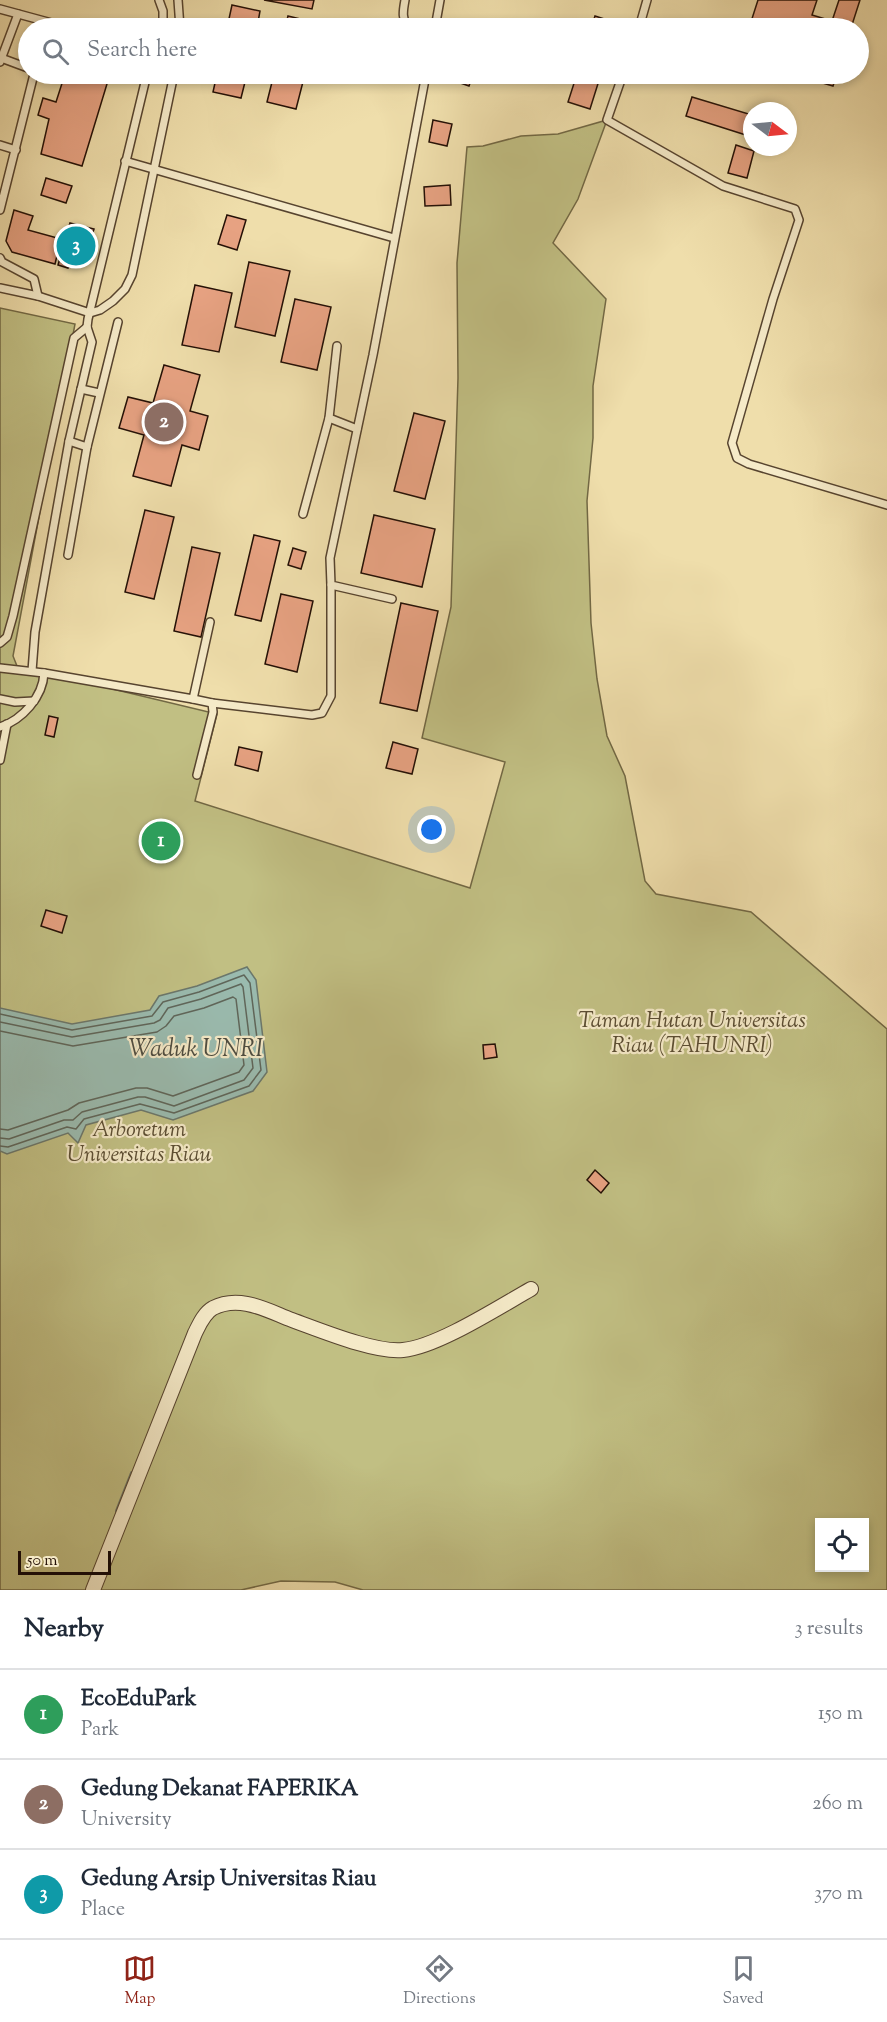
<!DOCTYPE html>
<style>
:root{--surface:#fff;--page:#f6f6f7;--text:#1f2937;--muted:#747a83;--line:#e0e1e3;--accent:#8f2418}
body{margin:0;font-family:"Sorts Mill Goudy",serif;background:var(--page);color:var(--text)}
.controls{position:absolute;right:18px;bottom:18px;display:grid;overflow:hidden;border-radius:0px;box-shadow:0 3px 9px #0003}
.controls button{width:54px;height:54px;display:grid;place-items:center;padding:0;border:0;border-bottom:2px solid var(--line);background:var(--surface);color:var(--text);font:30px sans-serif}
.compass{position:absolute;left:743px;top:102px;width:54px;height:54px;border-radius:50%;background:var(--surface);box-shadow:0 3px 9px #0003;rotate:106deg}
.scale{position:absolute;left:18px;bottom:15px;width:93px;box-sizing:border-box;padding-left:6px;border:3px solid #241006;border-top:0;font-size:16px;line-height:21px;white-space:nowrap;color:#241006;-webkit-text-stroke:4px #f5eac8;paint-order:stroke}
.you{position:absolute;left:432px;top:830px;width:21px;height:21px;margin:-15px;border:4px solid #fff;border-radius:50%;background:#1a73e8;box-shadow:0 0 0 9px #1a73e833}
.badge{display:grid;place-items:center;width:39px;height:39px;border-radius:50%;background:var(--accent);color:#fff;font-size:20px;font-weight:700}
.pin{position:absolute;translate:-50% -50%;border:3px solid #fff;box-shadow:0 2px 6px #0006}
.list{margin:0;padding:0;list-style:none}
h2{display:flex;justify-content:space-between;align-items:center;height:78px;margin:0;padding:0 24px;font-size:26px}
h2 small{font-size:20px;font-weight:400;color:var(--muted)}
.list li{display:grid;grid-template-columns:39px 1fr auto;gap:18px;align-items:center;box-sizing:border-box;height:90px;padding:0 24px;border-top:2px solid var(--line)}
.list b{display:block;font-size:22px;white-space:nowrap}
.list p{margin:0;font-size:20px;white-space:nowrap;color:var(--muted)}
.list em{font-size:20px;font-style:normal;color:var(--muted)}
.icon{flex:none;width:33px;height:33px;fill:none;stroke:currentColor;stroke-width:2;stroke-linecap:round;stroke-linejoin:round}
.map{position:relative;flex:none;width:887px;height:1590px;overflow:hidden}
.search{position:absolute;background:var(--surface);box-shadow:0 3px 9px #0003;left:18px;right:18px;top:18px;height:66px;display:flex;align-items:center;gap:15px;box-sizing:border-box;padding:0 21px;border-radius:33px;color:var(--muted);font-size:22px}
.sheet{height:348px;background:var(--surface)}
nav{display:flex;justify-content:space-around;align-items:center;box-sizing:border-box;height:84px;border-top:2px solid var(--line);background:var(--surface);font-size:16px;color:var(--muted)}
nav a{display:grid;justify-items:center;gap:3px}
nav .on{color:var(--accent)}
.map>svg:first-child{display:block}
</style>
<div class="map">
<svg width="887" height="1590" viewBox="0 0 887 1590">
<rect width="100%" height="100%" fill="#efdeab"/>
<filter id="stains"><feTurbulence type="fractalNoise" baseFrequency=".00333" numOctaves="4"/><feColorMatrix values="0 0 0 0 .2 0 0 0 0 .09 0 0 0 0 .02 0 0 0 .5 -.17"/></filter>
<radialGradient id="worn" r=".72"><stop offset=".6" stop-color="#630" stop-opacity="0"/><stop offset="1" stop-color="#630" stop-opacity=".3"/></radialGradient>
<path fill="#c1bf83" stroke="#726844" stroke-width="1.5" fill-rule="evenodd" d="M607 120 578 199 553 243 606 299 593 386V438L587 501 591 623 597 679 607 736 625 776 645 881 656 894 751 912 887 1029V1590H363L335 1582 281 1581 241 1590H0V308L75 324 13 656 17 666 217 714 195 801 470 888 505 762 422 738 451 607 458 378 457 263 467 147 483 146 521 136 558 134ZM820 1522H864V1568H820Z"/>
<path fill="#9abbaf" stroke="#6b776b" stroke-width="1.5" d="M247 967 256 980 267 1072 253 1091 173 1120 141 1110 86 1125 78 1143 68 1133 7 1154 0 1151V1008L72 1024 150 1010 159 996 197 986Z"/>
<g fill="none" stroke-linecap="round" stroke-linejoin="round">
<g stroke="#5f665a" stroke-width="1.5">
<path d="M0 1014 72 1030 152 1016 163 1002 199 992 244 975 250 983 261 1070 249 1086 174 1113 140 1104 84 1119 76 1129 67 1127 8 1147 0 1146"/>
<path d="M0 1022 72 1037 154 1023 160 1020 168 1008 201 999 241 984 243 987 253 1068 244 1080 174 1106 145 1097H138L82 1112 73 1120H64L9 1139 0 1138"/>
<path d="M0 1031 73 1046 157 1032 166 1026 174 1016 204 1008 233 997 236 999 244 1065 239 1072 173 1096 147 1088H136L79 1103 68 1110 8 1130 0 1129"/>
</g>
<path stroke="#6b776b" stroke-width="4" d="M117 1511 132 1473"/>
</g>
<g fill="#e7a282" stroke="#241006" stroke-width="1.5">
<path d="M264 0H314L312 9Z"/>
<path d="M758 0H817L812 15 832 21 839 0H860L851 28H749Z"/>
<path d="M232 5 260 11 257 28H227Z"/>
<path d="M288 16 317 23 315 28H285Z"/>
<path d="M595 16 620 24 618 28H591Z"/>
<path d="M65 74H110L82 166 41 154 49 119 38 115 43 98 56 102Z"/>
<path d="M217 74H247L241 98 213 92Z"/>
<path d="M274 74H305L296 109 267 102Z"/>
<path d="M451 74H473L469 86 449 79Z"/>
<path d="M577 74H601L590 109 568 102Z"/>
<path d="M792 74H837L833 86Z"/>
<path d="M692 97 752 115V126L749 136 686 116Z"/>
<path d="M433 120 452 124 447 146 429 142Z"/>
<path d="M736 145 754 151 747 178 728 173Z"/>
<path d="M46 178 72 186 66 203 41 195Z"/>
<path d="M450 185 451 205 425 206 424 187Z"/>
<path d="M14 210 33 216 28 230 61 239 55 264 12 252 6 241Z"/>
<path d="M227 215 246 220 237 250 218 244Z"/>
<path d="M70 223 94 229 83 263 80 266 70 265 68 268 58 265Z"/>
<path d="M249 262 290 271 275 336 235 327Z"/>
<path d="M195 285 232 293 219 352 182 345Z"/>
<path d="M295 299 331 307 317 370 281 362Z"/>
<path d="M164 365 200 375 190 411 208 416 199 450 182 445 171 486 133 476 144 435 119 428 128 397 153 403Z"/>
<path d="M414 413 445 421 425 499 394 491Z"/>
<path d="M145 510 174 517 154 599 125 592Z"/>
<path d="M374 515 435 529 422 587 361 573Z"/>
<path d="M254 535 280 541 261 621 235 615Z"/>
<path d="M192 547 220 553 201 637 174 631Z"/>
<path d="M293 548 306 552 301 569 288 565Z"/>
<path d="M281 594 313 601 297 672 265 664Z"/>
<path d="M401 603 438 611 417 711 380 703Z"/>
<path d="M49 716 58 718 54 737 45 735Z"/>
<path d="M393 742 418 749 412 774 386 768Z"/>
<path d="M239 747 262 752 258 771 235 765Z"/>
<path d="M46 910 67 916 62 933 41 926Z"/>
<path d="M495 1044 497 1057 484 1059 483 1045Z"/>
<path d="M595 1170 609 1183 601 1193 587 1180Z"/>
</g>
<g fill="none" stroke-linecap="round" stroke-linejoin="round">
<defs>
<g id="service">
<path d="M159 0 163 11V28"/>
<path d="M178 0 180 28"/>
<path d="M405 0C403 11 401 20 410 28"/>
<path d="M0 9 70 28"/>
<path d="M435 28 440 0"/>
<path d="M639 28 647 0"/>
<path d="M1 58 28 68"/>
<path d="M0 62 18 14"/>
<path d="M623 74 607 120 723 186 795 209 799 220 773 299 732 443 737 458 749 464 887 505"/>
<path d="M0 145 16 150"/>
<path d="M125 161 394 238"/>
<path d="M0 210 34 74"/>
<path d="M0 258 2 262 34 279 38 296"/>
<path d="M0 288 38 296 90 313 100 310 113 301 125 289 132 275 174 74"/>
<path d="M81 389 99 393"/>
<path d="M329 418 357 429"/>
<path d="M69 441 87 447"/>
<path d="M303 514 329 418 337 346"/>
<path d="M68 555 87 447 118 322"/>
<path d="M392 599 331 585 330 558 373 355 426 74"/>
<path d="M0 643 7 637 13 616 74 338 87 327"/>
<path d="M0 668 44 673 193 699 210 622"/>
<path d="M32 671 35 632 69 441 92 342 87 327 88 319 147 74"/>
<path d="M0 699 15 702 34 701"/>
<path d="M193 699 212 703 213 712 197 775"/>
<path d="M212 703 312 715 322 713 331 696V585"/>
<path d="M0 727C22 720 43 697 44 673"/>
<path d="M0 760 7 724"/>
</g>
<path id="minor" d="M93 1590 195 1333C199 1325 204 1313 213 1308 240 1294 268 1311 292 1320 320 1330 375 1353 403 1350 437 1347 499 1307 531 1289"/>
</defs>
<use href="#service" stroke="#57442f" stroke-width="10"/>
<use href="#minor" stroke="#57442f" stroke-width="16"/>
<use href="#service" stroke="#f5eac8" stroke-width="7"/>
<use href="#minor" stroke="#f5eac8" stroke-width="14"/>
</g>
<g text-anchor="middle" stroke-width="4.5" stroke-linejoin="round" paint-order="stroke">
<g font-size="22" font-style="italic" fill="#5b4d32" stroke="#f5eac8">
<text x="692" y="1027">Taman Hutan Universitas<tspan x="692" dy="25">Riau (TAHUNRI)</tspan></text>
<text x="139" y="1136">Arboretum<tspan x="139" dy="25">Universitas Riau</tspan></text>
</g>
<g font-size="24" font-style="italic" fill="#4d4c41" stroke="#f5eac8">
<text x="196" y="1056">Waduk UNRI</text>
</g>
</g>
<rect width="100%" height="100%" filter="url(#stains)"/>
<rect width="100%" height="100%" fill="url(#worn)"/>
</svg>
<div class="controls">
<button><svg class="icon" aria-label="locate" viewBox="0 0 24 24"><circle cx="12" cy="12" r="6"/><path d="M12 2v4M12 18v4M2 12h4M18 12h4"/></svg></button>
</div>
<svg class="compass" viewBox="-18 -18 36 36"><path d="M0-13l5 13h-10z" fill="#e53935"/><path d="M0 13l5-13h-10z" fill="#747a83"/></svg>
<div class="scale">50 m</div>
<div class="you"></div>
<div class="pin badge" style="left:161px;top:841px;background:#2e9e5b">1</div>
<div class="pin badge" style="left:164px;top:422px;background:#8d6e63">2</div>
<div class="pin badge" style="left:76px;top:246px;background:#0f9aa8">3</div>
<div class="search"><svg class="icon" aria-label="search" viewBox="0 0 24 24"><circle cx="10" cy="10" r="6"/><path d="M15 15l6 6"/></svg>Search here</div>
</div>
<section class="sheet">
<h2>Nearby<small>3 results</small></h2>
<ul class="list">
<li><span class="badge" style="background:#2e9e5b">1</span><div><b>EcoEduPark</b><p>Park</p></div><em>150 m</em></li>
<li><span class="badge" style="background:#8d6e63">2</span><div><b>Gedung Dekanat FAPERIKA</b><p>University</p></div><em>260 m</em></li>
<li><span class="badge" style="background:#0f9aa8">3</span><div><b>Gedung Arsip Universitas Riau</b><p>Place</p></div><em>370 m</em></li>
</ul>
</section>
<nav>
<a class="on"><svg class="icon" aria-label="map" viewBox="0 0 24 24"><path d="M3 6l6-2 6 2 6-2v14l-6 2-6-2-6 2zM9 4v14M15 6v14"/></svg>Map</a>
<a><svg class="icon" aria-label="directions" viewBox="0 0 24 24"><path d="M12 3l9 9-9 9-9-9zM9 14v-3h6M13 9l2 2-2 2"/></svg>Directions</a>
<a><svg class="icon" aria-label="saved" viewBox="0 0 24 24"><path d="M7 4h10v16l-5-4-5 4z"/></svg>Saved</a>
</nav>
